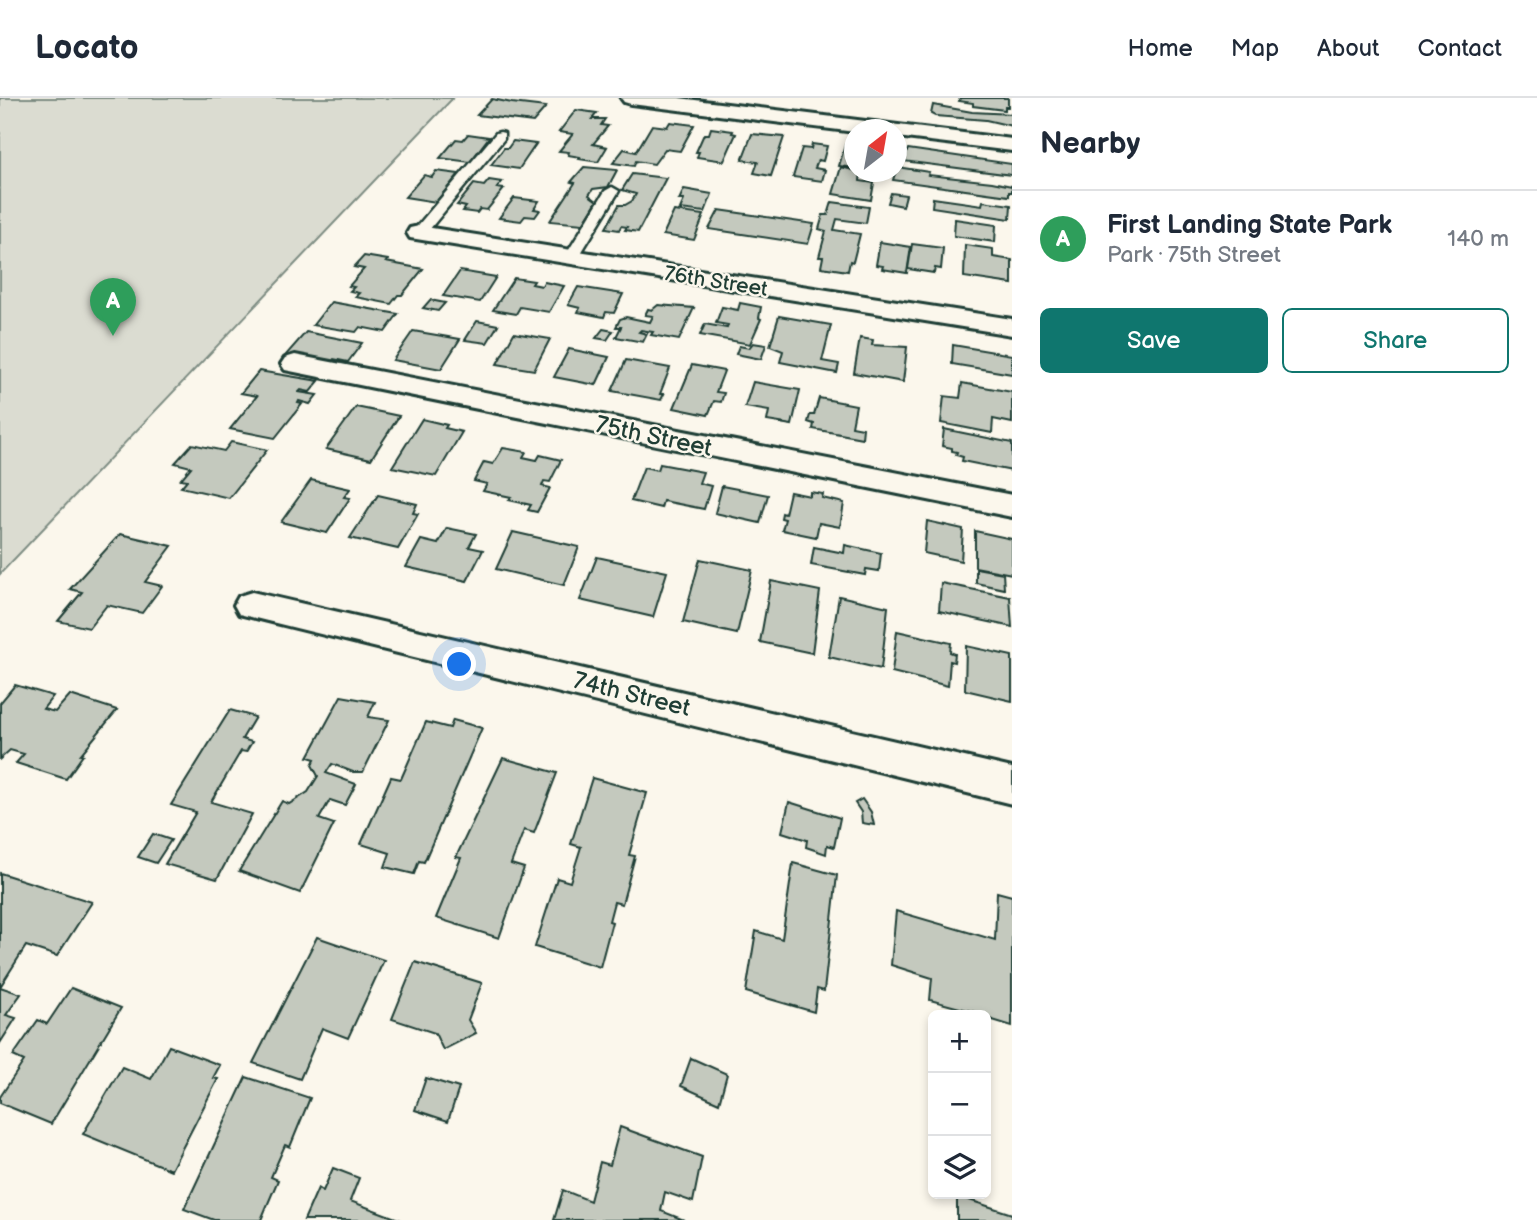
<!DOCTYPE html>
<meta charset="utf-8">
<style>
:root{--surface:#fff;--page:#f2f2f3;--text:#1f2937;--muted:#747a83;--line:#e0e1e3;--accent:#0f766e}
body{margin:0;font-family:"Balsamiq Sans",sans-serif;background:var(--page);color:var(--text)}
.controls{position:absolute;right:21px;bottom:21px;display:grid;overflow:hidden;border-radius:10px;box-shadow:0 4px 10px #0003}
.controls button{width:63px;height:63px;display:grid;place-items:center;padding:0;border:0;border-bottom:2px solid var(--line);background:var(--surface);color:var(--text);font:35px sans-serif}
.compass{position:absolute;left:844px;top:21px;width:63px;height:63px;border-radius:50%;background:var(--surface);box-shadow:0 4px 10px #0003;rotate:31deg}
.you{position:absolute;left:460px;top:567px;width:24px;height:24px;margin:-18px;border:5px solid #fff;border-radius:50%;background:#1a73e8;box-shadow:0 0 0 10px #1a73e833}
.badge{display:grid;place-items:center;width:46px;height:46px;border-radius:50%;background:var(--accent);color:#fff;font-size:23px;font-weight:700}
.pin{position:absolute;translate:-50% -58px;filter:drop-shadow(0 2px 4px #0008)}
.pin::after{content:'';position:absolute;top:37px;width:24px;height:21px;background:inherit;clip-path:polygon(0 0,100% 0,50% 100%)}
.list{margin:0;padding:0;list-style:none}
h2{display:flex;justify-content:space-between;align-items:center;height:91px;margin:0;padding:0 28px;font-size:30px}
h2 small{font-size:23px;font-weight:400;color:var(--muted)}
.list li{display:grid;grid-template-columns:46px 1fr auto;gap:21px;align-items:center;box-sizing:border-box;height:98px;padding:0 28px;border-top:2px solid var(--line)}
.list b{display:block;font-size:26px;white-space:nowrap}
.list p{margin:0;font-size:23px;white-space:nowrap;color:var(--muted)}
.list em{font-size:23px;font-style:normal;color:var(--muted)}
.actions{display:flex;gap:14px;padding:21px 28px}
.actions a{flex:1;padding:16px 0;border:2px solid var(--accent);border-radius:10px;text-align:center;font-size:24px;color:var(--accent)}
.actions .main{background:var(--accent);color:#fff}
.icon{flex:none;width:38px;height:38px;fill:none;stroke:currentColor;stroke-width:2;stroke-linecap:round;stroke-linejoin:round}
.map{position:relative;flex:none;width:1012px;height:1122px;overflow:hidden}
header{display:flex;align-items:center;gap:42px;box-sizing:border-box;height:98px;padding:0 35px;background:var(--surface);border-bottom:2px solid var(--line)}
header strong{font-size:33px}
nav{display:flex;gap:38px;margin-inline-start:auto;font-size:24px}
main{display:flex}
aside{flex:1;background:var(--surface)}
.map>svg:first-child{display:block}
</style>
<header>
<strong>Locato</strong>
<nav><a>Home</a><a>Map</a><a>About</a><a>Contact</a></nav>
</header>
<main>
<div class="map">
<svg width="1012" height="1122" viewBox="0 0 1012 1122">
<rect width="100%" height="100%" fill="#fbf7ec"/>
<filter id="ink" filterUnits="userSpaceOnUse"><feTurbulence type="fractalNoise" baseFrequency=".0143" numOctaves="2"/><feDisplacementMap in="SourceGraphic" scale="14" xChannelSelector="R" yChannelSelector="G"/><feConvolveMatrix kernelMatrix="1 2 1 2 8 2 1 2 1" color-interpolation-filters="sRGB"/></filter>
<g filter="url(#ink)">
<path fill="#dbdcd1" stroke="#7d8c82" stroke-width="2" d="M0 0H453L0 476Z"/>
<g fill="#c4c9be" stroke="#1f3d34" stroke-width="2">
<path d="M960 0H1008V9H1005V12L973 8V5L959 3Z"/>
<path d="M492 1 512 5 546 9 533 24 477 17Z"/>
<path d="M933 7 972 14 1012 16V28L986 22 935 18 931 16Z"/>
<path d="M576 12 597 15 592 21H605L601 27 608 28 593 46 607 49 598 64 579 61 580 59 568 57 569 54 559 53 573 36 559 34Z"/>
<path d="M670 24 694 27 680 53 665 51 654 66 636 63 634 68 613 65 624 51 636 54 652 27 667 29Z"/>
<path d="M711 30 733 33 732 35 736 36 724 63 697 59 699 54H696L704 36H709Z"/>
<path d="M468 36 489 39 470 64 440 60 456 41 463 42Z"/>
<path d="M752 36 784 39 771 78 754 75 758 64 742 62Z"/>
<path d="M513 43 536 46 519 71 491 67 504 50H508Z"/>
<path d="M812 46 827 48 823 63 818 62 815 70 825 72 822 83 793 79 802 50 811 51Z"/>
<path d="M845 47 855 48V70L839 68Z"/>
<path d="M908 51 1012 66V77L903 63Z"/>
<path d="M584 69 617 72 608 89 593 91 589 97 597 103 583 126 550 123 575 85 571 84Z"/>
<path d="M841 69 861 74 860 83 874 85 871 102 833 96Z"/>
<path d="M897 69 929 74 928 77 992 84 1012 88V94H1009V98L893 82Z"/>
<path d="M436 73 459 76 436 104 405 99 424 77 432 79Z"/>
<path d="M632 76 666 80 638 134 625 132 627 129 621 128 619 132 606 130 619 107H625L632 103 636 96 622 92Z"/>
<path d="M489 82 502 84 497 90 504 91 487 112 480 111 477 115 463 113 466 109 457 107 474 86 484 88Z"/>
<path d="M684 91 712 96 705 114 680 111 684 102H679Z"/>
<path d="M891 95 906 97 903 108 888 105Z"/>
<path d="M514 100 539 103 534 111 540 112 535 119 525 118 521 123 499 120Z"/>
<path d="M933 100 982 107 983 103 1011 107 1010 121 932 109Z"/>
<path d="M832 104 869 109 866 125 837 121 834 132 860 136 853 164 850 163 848 173 821 169 823 159H819L826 133 819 131 823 117H828Z"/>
<path d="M719 112 814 126 808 146 709 131Z"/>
<path d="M674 113 704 117 694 142 663 137Z"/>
<path d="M955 121 996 127 995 144 954 138Z"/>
<path d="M880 144 911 149 907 175 882 171 883 168 876 167Z"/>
<path d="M912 146 943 150 941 171 935 170 934 175 908 171Z"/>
<path d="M965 147 993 151V159L1012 162V186L964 179Z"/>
<path d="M364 158 388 162 386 164 423 171 402 197H398L391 206 355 199 359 195 350 193 354 189 349 188 364 171 354 169Z"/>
<path d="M460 173 496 179 480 204 443 198Z"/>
<path d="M514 180 534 183 532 186 542 188 544 184 564 188 549 214 520 209 516 216 493 212Z"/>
<path d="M578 189 623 196 614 215 606 214 604 219 578 214 580 210 568 207Z"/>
<path d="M430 202 445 205 438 213 423 210Z"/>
<path d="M331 204 398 216 385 234 360 229 356 234 313 227Z"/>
<path d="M740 205 761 209 759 220 761 221 750 246 700 237 705 226 727 230 728 227 716 225 722 209 738 212Z"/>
<path d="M658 207 694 210 679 242 651 237 653 234 641 232 639 234 647 236 643 244 616 239 621 229H616L620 221 626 219 650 224 653 218 645 217 648 211 652 212Z"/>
<path d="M779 218 831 227 822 263 839 266 837 275 780 264 783 253 770 248Z"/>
<path d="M477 223 498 227 487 245 465 242Z"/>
<path d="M603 231 613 233 607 242 596 240Z"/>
<path d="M413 233 460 241 441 271 393 262Z"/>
<path d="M306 234 362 245 348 264 334 261 329 267 285 258Z"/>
<path d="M514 235 550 241 534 272 497 266Z"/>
<path d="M860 240 873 242 872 247 907 249 903 284 854 275Z"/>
<path d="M753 245 766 247 761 261 736 256 739 248 749 250Z"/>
<path d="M953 247 1012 257V276L952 266Z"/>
<path d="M569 251 609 259 596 287 554 279Z"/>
<path d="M626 262 670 270 660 296H664L661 302 612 293Z"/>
<path d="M692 267 724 273 716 294 724 295 721 304 714 303 708 317 674 310Z"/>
<path d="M259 273 319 283 310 294 301 292 299 294 317 297 310 306 299 303 298 305 302 306 275 340 230 331 257 298 241 295Z"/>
<path d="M753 284 800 292 792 327 767 323 769 313 745 309Z"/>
<path d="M962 285 1012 294V325L993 321 992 335 941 325 944 298 960 300Z"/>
<path d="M819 300 856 307 852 328 863 330 862 340 813 331 814 326 808 324 810 317H814Z"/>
<path d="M356 309 399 318 371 361 326 351Z"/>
<path d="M422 321 447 327 445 330 462 334 436 378 392 369Z"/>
<path d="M944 331 1012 345V373L962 363 963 359 956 357 957 354 952 353V350L942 348Z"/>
<path d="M231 344 267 352 229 400 181 389 187 382 181 381 191 369 175 365 192 346 224 353Z"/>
<path d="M503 350 526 354 523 359 537 362 540 357 561 362 550 384 544 383 542 388 550 390 537 414 528 412 531 407 509 402 511 399 483 393 487 386 474 383 484 364 493 366Z"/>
<path d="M660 366 703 374 699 385 711 388 704 411 663 403 661 410 631 403 644 369 658 372Z"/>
<path d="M311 382 350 391 344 399 350 400 327 435 281 424Z"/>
<path d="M722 388 768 397 760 425 715 415Z"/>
<path d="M790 394 810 398V394L823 396 822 400 844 405 840 429 819 425 816 439 782 432 785 421 781 420 782 415 785 416Z"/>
<path d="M378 397 417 406 413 415 418 416 398 451 350 440Z"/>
<path d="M927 423 963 431 961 463 924 455Z"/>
<path d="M447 430 476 436 469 449 483 452 467 483 406 469 421 442 438 446Z"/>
<path d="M975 433 1012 441V476L975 469Z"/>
<path d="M513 434 579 449 564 487 496 471Z"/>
<path d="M120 436 172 448 145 484 162 488 142 515 107 507 89 530 58 523 82 494 70 491Z"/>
<path d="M845 447 881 455 879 473 866 471 865 477 811 467 814 449 844 455Z"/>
<path d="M597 459 667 474 653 519 580 502Z"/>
<path d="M700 461 752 472 737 536 683 524Z"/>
<path d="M976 470 1003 475 1004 491 976 485Z"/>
<path d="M771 483 820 493 812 555 760 544Z"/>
<path d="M941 485 1010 499 1012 529 939 513Z"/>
<path d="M839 498 888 509 881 571 829 559Z"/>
<path d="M897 533 951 545 950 554 955 556 954 564 950 563 948 588 892 574Z"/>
<path d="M966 548 1012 558V603L965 592Z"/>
<path d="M15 587 53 598 43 611 55 614 70 597 117 612 80 657H83L66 681 16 665 24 656 10 652 0 661V605Z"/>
<path d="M341 598 375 604 368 619 389 622 363 674H353L332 666 326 675 356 686 345 707 330 702 319 721 334 726 300 795 239 773 282 703 289 706 308 694 318 678 312 667 315 661 308 659Z"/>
<path d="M230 612 255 619 242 641 252 644 246 654 241 653 211 704 252 716 217 781 165 766 196 714 171 707Z"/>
<path d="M453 622 482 630 424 764 419 763 414 776 385 769 390 755 361 746 391 679 401 681 426 624 450 630Z"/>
<path d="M503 660 557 675 534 735 524 732 511 766 524 770 499 840 436 820 461 760 456 759Z"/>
<path d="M592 680 647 695 629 757 635 758 622 806 614 804 609 823 612 824 600 869 535 849 557 780 570 784 581 749 571 746Z"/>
<path d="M862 701 871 714 874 727 862 725 861 714 855 705Z"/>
<path d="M789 704 840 720 834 749 827 747 826 756 806 749 807 742 782 734Z"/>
<path d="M153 736 171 742 156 765 138 759Z"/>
<path d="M793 765 837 777 824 893 817 891 814 914 746 894 756 833 782 841Z"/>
<path d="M0 775 92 804 57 858 26 848 0 889 21 896 6 917 16 920 0 945Z"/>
<path d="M997 794 1012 798V928L986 920V917L930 902 932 880 891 867 896 813 995 842Z"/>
<path d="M317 839 384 862 348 940 322 930 300 981 253 965Z"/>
<path d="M415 864 482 885 468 922 476 935 443 952 435 935 392 921Z"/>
<path d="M71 890 121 910 51 1026 0 1005V999L24 963 13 958 38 922 47 926Z"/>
<path d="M169 948 220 967 213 980 218 981 171 1072 83 1036 122 969 151 981Z"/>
<path d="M691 960 727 976 719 1005 681 988Z"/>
<path d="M246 979 310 1000 290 1049 285 1047 271 1079 278 1082 261 1122H214L184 1111Z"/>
<path d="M426 980 459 990 448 1023 415 1012Z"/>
<path d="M620 1029 702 1059 693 1104 665 1094 661 1113 684 1122H554L563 1092 590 1103 600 1064 610 1067Z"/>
<path d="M333 1070 359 1080 350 1103 401 1122H304L318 1090 323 1093Z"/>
<path d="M957 1098 1012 1116V1122H957Z"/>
</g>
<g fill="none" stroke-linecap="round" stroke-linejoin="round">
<defs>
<g id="lane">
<path d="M500 34 504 35V41L424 138H414L412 135 414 132 496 35Z"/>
<path d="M612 89 619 93 578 160 576 163H566L564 160 605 93Z"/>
</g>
<g id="street">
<path d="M621 0H679L1012 41V53L897 39V32H855V34L631 6 624 4Z"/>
<path d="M419 128 1012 221V237L410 140 407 135 410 130Z"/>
<path d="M295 257 1012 397V419L285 272 281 266 285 260Z"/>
<path d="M252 494 1012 670V706L239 516 234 507 239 498Z"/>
</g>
</defs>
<use href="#lane" stroke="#1f3d34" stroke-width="5"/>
<use href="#street" stroke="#1f3d34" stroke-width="6"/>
<use href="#lane" fill="#fbf7ec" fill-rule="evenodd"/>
<use href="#street" fill="#fbf7ec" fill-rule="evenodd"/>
</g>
</g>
<g text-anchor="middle" stroke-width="5" stroke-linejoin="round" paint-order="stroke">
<g font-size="21" fill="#1f3d34" stroke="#fbf7ec">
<text transform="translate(716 183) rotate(9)" y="7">76th Street</text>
</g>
<g font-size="24" fill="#1f3d34" stroke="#fbf7ec">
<text transform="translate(654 338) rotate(12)" y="8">75th Street</text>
<text transform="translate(632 596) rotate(14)" y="8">74th Street</text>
</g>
</g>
</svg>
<div class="controls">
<button>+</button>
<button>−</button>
<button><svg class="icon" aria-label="layers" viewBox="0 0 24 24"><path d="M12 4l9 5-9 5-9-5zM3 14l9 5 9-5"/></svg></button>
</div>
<svg class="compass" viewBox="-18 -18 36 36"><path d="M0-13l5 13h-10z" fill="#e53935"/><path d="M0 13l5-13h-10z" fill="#747a83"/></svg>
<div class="you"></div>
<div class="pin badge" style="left:113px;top:238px;background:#2e9e5b">A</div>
</div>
<aside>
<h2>Nearby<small></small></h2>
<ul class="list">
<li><span class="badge" style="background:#2e9e5b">A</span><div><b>First Landing State Park</b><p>Park · 75th Street</p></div><em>140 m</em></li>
</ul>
<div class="actions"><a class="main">Save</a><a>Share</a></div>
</aside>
</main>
